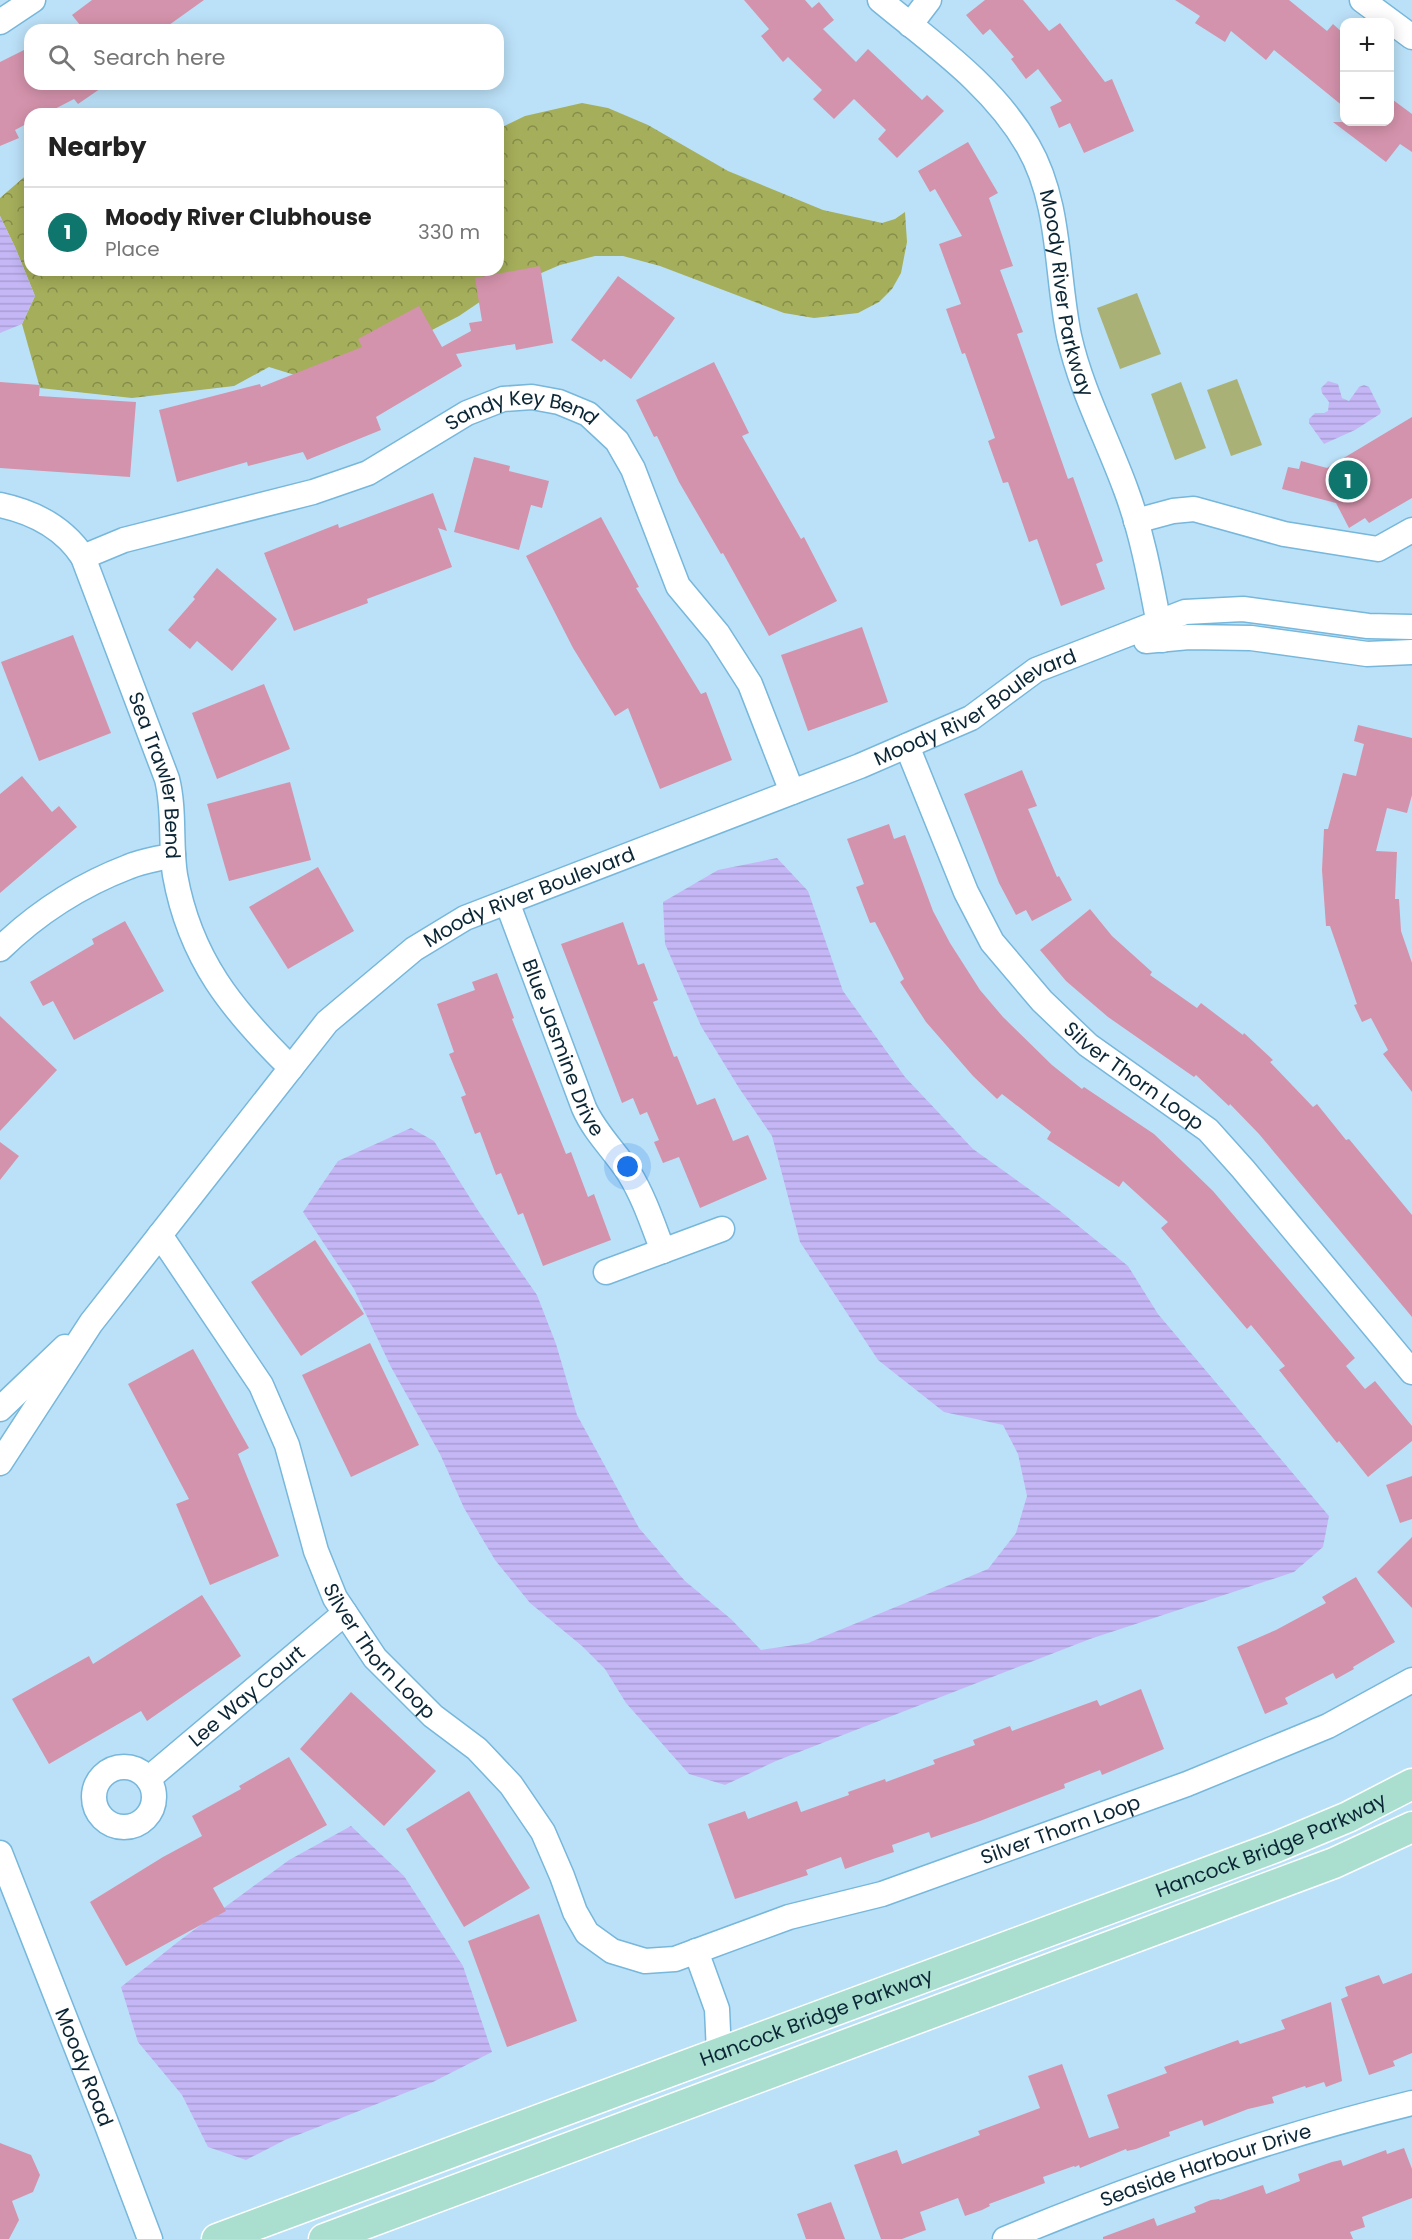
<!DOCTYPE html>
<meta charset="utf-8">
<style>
:root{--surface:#fff;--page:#f2f2f2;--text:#222;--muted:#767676;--line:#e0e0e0;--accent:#0f766e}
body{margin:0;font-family:Poppins,sans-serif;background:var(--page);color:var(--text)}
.controls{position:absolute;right:18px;top:18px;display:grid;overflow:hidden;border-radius:12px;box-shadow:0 3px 15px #0003}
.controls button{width:54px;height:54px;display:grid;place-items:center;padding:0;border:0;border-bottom:2px solid var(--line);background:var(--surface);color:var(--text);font:30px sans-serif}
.you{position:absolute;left:628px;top:1167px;width:21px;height:21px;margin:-15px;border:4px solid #fff;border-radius:50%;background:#1a73e8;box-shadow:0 0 0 9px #1a73e833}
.badge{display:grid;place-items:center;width:39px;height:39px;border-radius:50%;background:var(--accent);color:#fff;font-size:20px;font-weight:700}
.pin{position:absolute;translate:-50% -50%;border:3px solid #fff;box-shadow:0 2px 6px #0006}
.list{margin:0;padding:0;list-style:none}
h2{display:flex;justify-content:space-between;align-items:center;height:78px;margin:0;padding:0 24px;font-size:26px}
h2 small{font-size:20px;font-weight:400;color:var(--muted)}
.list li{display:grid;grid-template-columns:39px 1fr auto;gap:18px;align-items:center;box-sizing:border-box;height:90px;padding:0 24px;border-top:2px solid var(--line)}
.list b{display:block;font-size:22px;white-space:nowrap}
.list p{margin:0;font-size:20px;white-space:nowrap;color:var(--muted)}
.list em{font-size:20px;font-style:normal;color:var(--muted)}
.icon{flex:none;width:33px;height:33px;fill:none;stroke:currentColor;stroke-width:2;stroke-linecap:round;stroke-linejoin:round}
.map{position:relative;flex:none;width:1412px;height:2239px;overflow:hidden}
.search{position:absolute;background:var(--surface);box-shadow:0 3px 15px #0003;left:24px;top:24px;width:480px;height:66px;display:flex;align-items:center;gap:15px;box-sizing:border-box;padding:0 21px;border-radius:18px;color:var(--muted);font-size:22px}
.panel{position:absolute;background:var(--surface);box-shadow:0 3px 15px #0003;left:24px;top:108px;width:480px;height:168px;border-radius:18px}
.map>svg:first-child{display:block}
</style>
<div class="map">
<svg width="1412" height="2239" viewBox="0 0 1412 2239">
<defs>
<pattern id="forest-crowns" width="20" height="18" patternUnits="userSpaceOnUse" patternTransform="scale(1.5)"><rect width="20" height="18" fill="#a5ae5a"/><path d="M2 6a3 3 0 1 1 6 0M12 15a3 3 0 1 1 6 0" fill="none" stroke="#858d4b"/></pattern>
<pattern id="water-rules" width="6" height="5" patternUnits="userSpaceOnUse" patternTransform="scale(1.5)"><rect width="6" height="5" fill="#c5b7f6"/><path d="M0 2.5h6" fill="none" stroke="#a89dd4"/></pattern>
</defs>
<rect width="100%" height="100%" fill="#bbe1f8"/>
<g fill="#a9b177">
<path d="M1137 293 1161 354 1120 369 1097 308Z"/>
<path d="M1237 379 1262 445 1231 456 1207 390Z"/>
<path d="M1181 382 1206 448 1175 460 1151 394Z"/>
</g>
<path fill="url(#forest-crowns)" d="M582 103 608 108 648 125 728 171 823 210 882 223 895 219 905 212 907 242 901 273 892 289 879 302 858 313 814 318 784 313 660 266 623 256H595L560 265 490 295 459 316 409 342 298 376 269 367 234 386 132 398 40 388 22 324 35 296 15 247 0 216V198L30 172V270H498V129L525 116Z"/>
<g fill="url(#water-rules)">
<path d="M0 216 15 247 35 296 22 324 0 333Z"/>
<path d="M1328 381 1338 384 1342 398 1349 401 1359 387 1364 385 1369 387 1381 411 1380 414 1355 430 1324 444 1309 423V419L1315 413H1324L1328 411 1329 402 1322 393 1321 388Z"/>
<path d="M777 858 808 891 843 991 905 1077 973 1149 1060 1211 1128 1266 1158 1314 1329 1516 1323 1547 1294 1572 1090 1639 776 1761 725 1785 689 1774 626 1703 605 1669 582 1646 530 1603 495 1560 464 1508 440 1454 391 1367 354 1289 303 1212 338 1161 411 1128 434 1141 479 1212 537 1295 556 1344 577 1415 639 1528 685 1581 731 1619 761 1650 808 1643 988 1569 1016 1533 1027 1496 1018 1454 1003 1425 944 1412 878 1360 800 1242 772 1136 739 1088 701 1026 665 944 663 902 718 870Z"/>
<path d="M351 1826 404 1876 463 1966 492 2052 433 2082 285 2140 246 2160 208 2147 182 2095 138 2042 121 1987 179 1941 289 1860Z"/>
</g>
<g fill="#d493ac">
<path d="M92 0H204L162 30H84L72 15Z"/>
<path d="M744 0H805L812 8 819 2 834 20 823 29 856 62 868 49 922 100 927 95 944 111 897 158 878 139 886 130 854 99 834 119 813 99 822 90 788 57 783 62 761 36 769 29Z"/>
<path d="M985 0H1023L1049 31 1060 23 1105 82 1112 79 1134 131 1084 153 1070 123 1059 128 1050 107 1062 101 1038 69 1026 79 1011 59 1014 57 990 29 983 35 966 15Z"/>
<path d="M1175 0H1289L1327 31 1333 24 1344 34V107L1274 50 1266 60 1231 31 1225 42 1195 23 1200 16Z"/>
<path d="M30 47V84H107L78 104 74 99 45 114H30V122L15 130 19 138 0 146V62Z"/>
<path d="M1389 97 1412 114V152L1400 144 1386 162 1333 122H1389Z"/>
<path d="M968 142 998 193 989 198 1013 266 1000 270 1023 332 1017 334 1068 479 1073 477 1103 561 1096 564 1105 589 1061 606 1037 539 1029 542 1008 482 1003 483 988 441 995 438 965 353 962 354 946 309 961 304 939 244 962 236 935 189 930 192 918 171Z"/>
<path d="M540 266 553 343 516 350 515 344 456 354 462 366 376 417 381 430 307 460 303 452 248 466 247 462 177 482 159 410 260 384 261 387 362 347 358 339 419 306 442 347 471 331 469 323 482 321 475 278Z"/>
<path d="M618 276 675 318 631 379 604 359 601 362 571 340Z"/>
<path d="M714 362 749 433 742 436 801 539 804 537 837 601 769 636 723 553 721 554 679 482 657 436 654 437 636 400Z"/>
<path d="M0 382 40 385 39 396 136 402 130 477 0 468Z"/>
<path d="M1412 417V498L1369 523 1365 518 1349 528 1336 503 1282 489 1288 467 1299 469 1301 461 1327 468Z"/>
<path d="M474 457 510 466 509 471 549 481 542 508 531 505 519 550 454 532Z"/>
<path d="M433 493 447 531 438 528 452 567 367 599 368 603 294 631 264 553 338 524 339 528Z"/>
<path d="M601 517 639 587 636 588 701 694 706 692 732 760 660 789 628 708 615 716 573 648 526 556Z"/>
<path d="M217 568 277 619 232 671 197 641 190 649 168 630 195 599 193 597Z"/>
<path d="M862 627 888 702 808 731 781 655Z"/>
<path d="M73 635 111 733 39 761 1 662Z"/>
<path d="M264 684 290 749 217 779 192 713Z"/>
<path d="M1358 725 1412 738V795L1407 813 1387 808 1376 851 1397 852 1395 899H1399L1401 931 1412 963V1092L1383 1054 1388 1050 1371 1018 1362 1022 1354 1005 1357 1004 1330 926H1326L1322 870 1324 829H1328L1343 773 1356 776 1364 744 1354 741Z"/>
<path d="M1022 770 1037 806 1028 809 1057 877 1059 876 1072 900 1032 921 1026 910 1016 915 999 883 964 794Z"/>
<path d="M22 776 52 812 59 806 77 827 0 893V794Z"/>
<path d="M290 782 311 860 229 881 207 804Z"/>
<path d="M889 824 894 839 905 835 933 911 950 943 980 990 1003 1017 1052 1065 1082 1089 1084 1087 1154 1134 1213 1191 1355 1358 1346 1366 1365 1389 1375 1381 1412 1426V1441L1368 1477 1339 1441 1337 1443 1279 1370 1285 1366 1251 1325 1247 1329 1161 1228 1168 1222 1123 1181 1119 1187 1047 1139 1051 1132 1002 1094 997 1099 973 1076 926 1022 900 982 904 979 875 922 870 923 856 887 864 884 847 839Z"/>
<path d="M318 867 354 931 288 969 249 907Z"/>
<path d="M1090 909 1112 936 1152 972 1150 975 1197 1008 1201 1003 1243 1035 1244 1033 1273 1060 1270 1062 1313 1107 1317 1104 1346 1140 1349 1139 1412 1215V1317L1259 1134 1230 1104 1229 1106 1196 1075 1194 1077 1108 1017 1066 981 1040 950Z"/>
<path d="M125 921 164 991 74 1040 53 1001 43 1006 30 982 94 944 92 939Z"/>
<path d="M623 922 638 965 644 963 658 1000 653 1002 674 1057 677 1056 697 1105 715 1098 733 1141 748 1135 767 1179 700 1208 679 1157 663 1163 654 1142 659 1140 647 1112 640 1115 633 1098 622 1103 561 944Z"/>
<path d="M497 973 514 1018 512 1019 566 1154 571 1152 588 1197 594 1194 611 1240 543 1266 523 1213 518 1215 501 1173 496 1175 480 1132 475 1134 461 1097 466 1095 449 1054 454 1052 437 1004 475 990 472 982Z"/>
<path d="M0 1016 57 1070 0 1131Z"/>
<path d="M0 1142 19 1156 0 1180Z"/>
<path d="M315 1240 364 1314 301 1356 251 1282Z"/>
<path d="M370 1343 419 1445 351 1477 302 1375Z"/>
<path d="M193 1349 249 1448 238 1454 279 1556 210 1585 176 1504 189 1499 128 1384Z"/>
<path d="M1412 1476V1519L1400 1523 1386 1485Z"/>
<path d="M1412 1537V1608L1377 1572Z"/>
<path d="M1356 1577 1395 1642 1353 1667 1354 1669 1336 1679 1333 1673 1285 1698 1288 1704 1265 1714 1237 1647 1276 1630 1326 1603 1322 1597Z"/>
<path d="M202 1595 241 1656 147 1721 141 1711 49 1764 12 1699 89 1656 93 1664Z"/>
<path d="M1141 1689 1164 1749 1102 1775 1100 1770 1064 1784 1065 1788 980 1821 931 1838 929 1832 892 1845 894 1852 873 1859 845 1869 841 1857 806 1870 808 1875 735 1899 708 1824 745 1811 748 1819 797 1801 801 1812 849 1795 848 1792 885 1779 886 1782 935 1764 933 1760 975 1745 973 1740 1010 1726 1012 1731 1097 1700 1100 1706Z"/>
<path d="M351 1692 436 1771 384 1826 300 1749Z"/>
<path d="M289 1757 327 1825 213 1888 226 1911 126 1966 90 1902 163 1857 202 1836 192 1816 241 1789 239 1786Z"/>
<path d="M469 1791 530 1888 464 1927 406 1829Z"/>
<path d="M539 1914 577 2021 507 2047 468 1941Z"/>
<path d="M1412 1973V2053L1393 2061 1395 2066 1369 2075 1341 1999 1348 1996 1345 1987 1379 1975 1383 1984Z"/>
<path d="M1331 2002 1342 2081 1326 2087 1324 2082 1306 2088 1305 2086 1272 2097 1274 2103 1248 2109 1204 2126 1202 2120 1169 2132 1170 2136 1136 2149 1127 2151 1126 2149 1080 2168 1079 2165 1075 2167 1074 2166 1043 2177 1045 2183 989 2204 990 2206 982 2210 965 2216 958 2198 920 2212 926 2230 902 2239H881L854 2165 897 2150 902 2164 980 2135 978 2131 1040 2108 1028 2076 1062 2064 1089 2138 1119 2128 1107 2095 1167 2073 1164 2067 1238 2040 1240 2044 1285 2029 1281 2020Z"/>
<path d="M0 2143 31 2155 40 2175 33 2192 12 2201 19 2220 9 2239H0Z"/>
<path d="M1404 2148 1412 2169V2198L1362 2217 1365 2227 1350 2232 1353 2239H1103V2237L1154 2218 1157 2226 1196 2212 1194 2207 1211 2200 1219 2199 1220 2200 1263 2185 1266 2194 1300 2181 1298 2174 1332 2162 1341 2160 1343 2166 1386 2150 1387 2154Z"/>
<path d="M831 2202 845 2239H806L797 2214Z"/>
</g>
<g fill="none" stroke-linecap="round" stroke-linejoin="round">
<defs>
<g id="minor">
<path id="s1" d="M880 0C933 44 993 85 1028 146 1061 203 1056 273 1069 336 1081 390 1107 438 1126 490 1144 538 1152 589 1162 640"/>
<path d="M1362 0 1412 37"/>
<path d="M0 22 33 0"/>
<path d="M910 25 929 0"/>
<path id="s2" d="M0 505C33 512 64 528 83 557L167 779C175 811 170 843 175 875 190 959 232 1010 291 1068"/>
<path d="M1136 521 1173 511 1194 509 1284 534 1378 549 1412 530"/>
<path id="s3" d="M83 557 124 540 313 492 368 473 467 413 503 399 532 397 559 402 588 414 617 441 633 469 678 586 718 634 750 684 792 792"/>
<path d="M1146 641 1189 637 1251 638 1367 654 1412 652"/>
<path id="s4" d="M907 746 966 892 992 942 1042 1001 1088 1045 1208 1130 1243 1169 1412 1372"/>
<path id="s5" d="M507 902 584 1108C595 1133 615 1151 629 1173 644 1197 653 1225 663 1251"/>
<path d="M0 949C36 914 81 885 128 867 142 861 158 859 173 855"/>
<path id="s6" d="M160 1235 261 1385 287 1445 316 1551 335 1598 375 1658 433 1716 477 1749 511 1785 543 1832 562 1876 575 1912 587 1933 612 1951 645 1961 675 1959 789 1917 882 1894 1187 1784 1328 1726 1412 1680"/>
<path d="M606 1272 722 1229"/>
<path d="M0 1409 65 1347"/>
<path id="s7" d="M0 1463 91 1323 327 1022 414 949 465 918 860 766 971 718 1036 670 1185 612 1243 609 1368 626 1412 627"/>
<circle cx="124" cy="1797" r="30"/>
<path id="s8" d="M148 1779 345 1613"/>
<path id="s9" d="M0 1853 105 2120 150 2239"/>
<path d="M696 1951 717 2009 719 2053"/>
<path id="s10" d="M1005 2239C1137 2184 1273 2137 1412 2103"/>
</g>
<g id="major">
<path id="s11" d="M217 2239 1276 1847 1348 1817 1412 1784"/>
<path d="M324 2239 1334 1863 1412 1827"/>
</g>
</defs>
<use href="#minor" stroke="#76b7db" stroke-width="27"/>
<use href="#major" stroke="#fff" stroke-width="33"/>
<use href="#minor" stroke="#fff" stroke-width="24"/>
<use href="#major" stroke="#aadfd0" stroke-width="30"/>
</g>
<g text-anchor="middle" stroke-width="4.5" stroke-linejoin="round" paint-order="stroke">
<g font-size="20" fill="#0b2635" stroke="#fcfcfc">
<text dy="7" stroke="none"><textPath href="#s1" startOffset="362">Moody River Parkway</textPath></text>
<text dy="7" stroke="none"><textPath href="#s3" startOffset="470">Sandy Key Bend</textPath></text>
<text dy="7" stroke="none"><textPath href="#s7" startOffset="1276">Moody River Boulevard</textPath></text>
<text dy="7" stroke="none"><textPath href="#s2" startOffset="332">Sea Trawler Bend</textPath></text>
<text dy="7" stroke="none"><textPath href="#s7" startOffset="790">Moody River Boulevard</textPath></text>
<text dy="7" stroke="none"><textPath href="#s5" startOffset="156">Blue Jasmine Drive</textPath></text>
<text dy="7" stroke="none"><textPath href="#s4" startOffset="410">Silver Thorn Loop</textPath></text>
<text dy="7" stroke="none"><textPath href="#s6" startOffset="476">Silver Thorn Loop</textPath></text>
<text dy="7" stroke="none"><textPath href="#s8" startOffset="129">Lee Way Court</textPath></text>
<text dy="7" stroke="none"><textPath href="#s6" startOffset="1335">Silver Thorn Loop</textPath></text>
<text dy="7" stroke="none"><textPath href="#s11" startOffset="1125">Hancock Bridge Parkway</textPath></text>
<text dy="7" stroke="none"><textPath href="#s11" startOffset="639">Hancock Bridge Parkway</textPath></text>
<text dy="7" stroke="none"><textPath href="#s9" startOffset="230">Moody Road</textPath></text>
<text dy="7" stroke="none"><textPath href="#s10" startOffset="214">Seaside Harbour Drive</textPath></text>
</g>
</g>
</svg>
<div class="controls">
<button>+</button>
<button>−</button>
</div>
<div class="you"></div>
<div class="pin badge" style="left:1348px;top:480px">1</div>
<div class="search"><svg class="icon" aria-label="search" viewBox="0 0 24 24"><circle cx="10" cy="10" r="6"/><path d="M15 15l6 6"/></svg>Search here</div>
<section class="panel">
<h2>Nearby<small></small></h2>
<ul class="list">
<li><span class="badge">1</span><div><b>Moody River Clubhouse</b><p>Place</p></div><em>330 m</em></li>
</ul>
</section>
</div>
